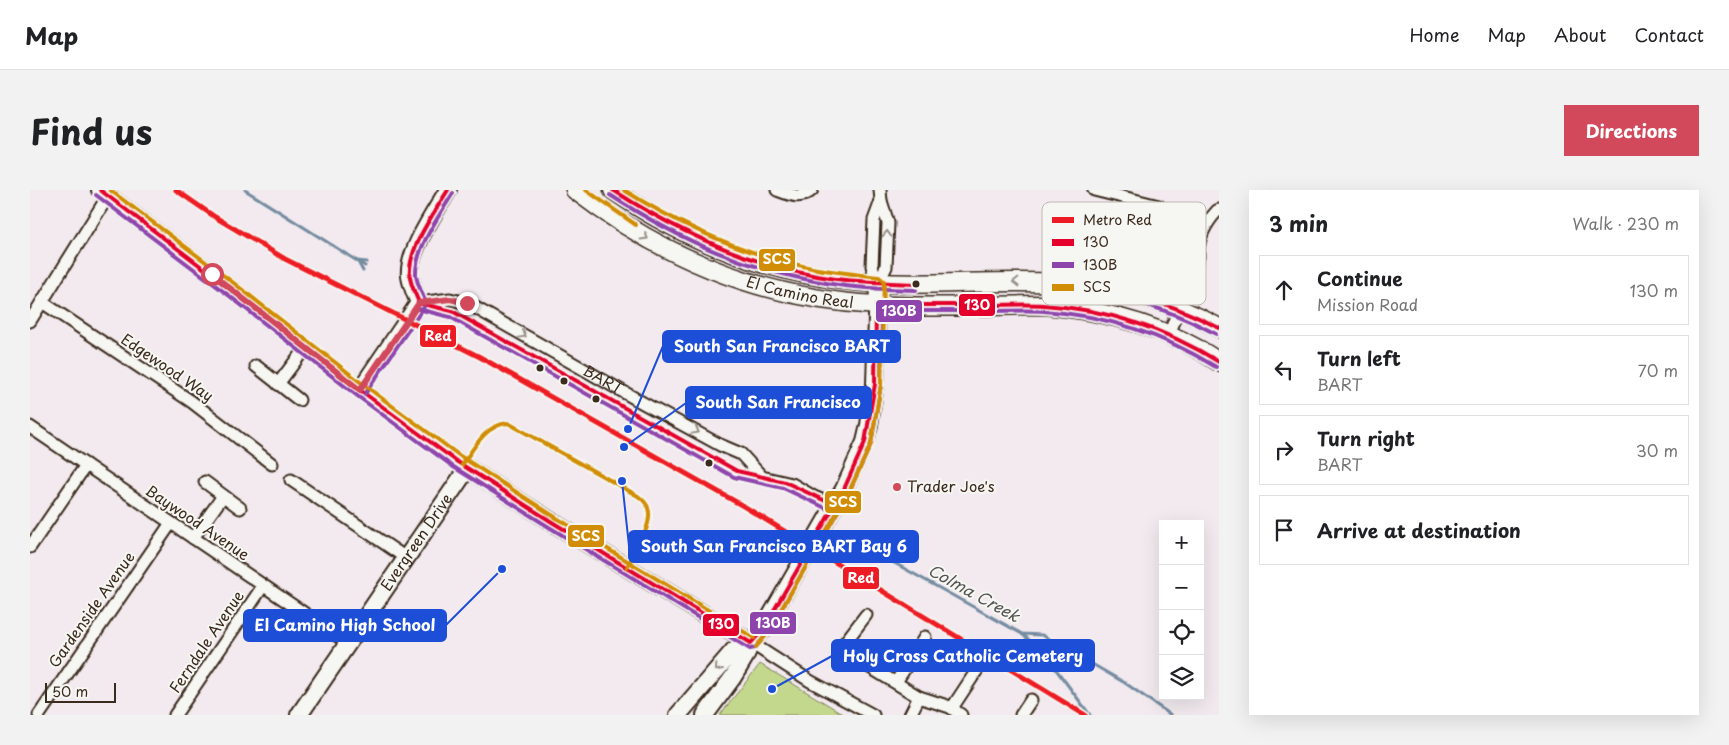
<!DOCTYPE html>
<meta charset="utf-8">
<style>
:root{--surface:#fff;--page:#f2f2f2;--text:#202124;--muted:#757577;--line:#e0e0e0;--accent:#d1495b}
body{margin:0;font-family:"Playpen Sans",sans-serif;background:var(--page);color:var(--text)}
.controls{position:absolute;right:15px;bottom:15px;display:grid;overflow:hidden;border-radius:0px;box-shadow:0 5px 20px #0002}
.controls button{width:45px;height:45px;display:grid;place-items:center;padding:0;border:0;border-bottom:1px solid var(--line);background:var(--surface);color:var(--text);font:25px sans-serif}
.scale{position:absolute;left:15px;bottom:12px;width:71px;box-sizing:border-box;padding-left:5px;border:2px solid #3b2a1e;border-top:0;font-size:14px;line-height:18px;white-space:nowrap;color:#3b2a1e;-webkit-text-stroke:4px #f6f6f2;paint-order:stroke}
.stop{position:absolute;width:15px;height:15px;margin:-11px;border:4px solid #d1495b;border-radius:50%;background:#fff}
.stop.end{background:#d1495b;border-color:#fff;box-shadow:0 1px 5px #0008}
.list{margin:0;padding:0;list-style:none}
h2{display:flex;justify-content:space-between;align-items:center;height:65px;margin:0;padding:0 20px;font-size:21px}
h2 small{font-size:16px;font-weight:400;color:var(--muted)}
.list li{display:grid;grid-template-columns:32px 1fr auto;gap:15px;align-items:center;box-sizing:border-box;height:70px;margin:0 10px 10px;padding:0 10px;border:1px solid var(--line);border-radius:0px}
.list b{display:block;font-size:19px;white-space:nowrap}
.list p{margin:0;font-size:16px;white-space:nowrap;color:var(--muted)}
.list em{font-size:16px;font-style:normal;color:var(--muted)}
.icon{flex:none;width:28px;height:28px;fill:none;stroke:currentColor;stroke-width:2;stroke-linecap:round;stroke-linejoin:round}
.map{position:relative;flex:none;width:1189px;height:525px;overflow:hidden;border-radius:0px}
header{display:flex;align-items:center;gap:30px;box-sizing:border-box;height:70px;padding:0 25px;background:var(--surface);border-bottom:1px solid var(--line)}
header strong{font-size:24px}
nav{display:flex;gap:28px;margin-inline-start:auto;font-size:18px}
.intro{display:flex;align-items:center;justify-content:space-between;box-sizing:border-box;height:120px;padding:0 30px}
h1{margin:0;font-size:35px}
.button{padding:12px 22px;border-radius:0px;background:var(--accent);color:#fff;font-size:18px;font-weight:700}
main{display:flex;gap:30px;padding:0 30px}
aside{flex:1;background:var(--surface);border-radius:0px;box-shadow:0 5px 20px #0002}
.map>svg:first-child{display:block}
</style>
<header>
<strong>Map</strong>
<nav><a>Home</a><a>Map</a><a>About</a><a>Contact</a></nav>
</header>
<div class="intro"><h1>Find us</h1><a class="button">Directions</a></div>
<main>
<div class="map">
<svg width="1189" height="525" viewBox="0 0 1189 525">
<rect width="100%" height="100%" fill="#f2eaee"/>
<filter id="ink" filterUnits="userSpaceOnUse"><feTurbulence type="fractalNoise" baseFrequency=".02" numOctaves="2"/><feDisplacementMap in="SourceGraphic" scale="10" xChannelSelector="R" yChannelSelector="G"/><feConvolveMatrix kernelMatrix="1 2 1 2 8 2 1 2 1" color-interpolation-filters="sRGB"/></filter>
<g filter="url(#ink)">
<path fill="#c4d88d" stroke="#808156" d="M730 474 815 525H690Z"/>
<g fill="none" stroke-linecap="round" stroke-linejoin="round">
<g stroke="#758ca1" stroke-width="3">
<path d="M215 0 335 76"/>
<path d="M327 71 337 72"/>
<path d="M328 72 333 81"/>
<path d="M832 355 992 444 1012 445 1095 493 1141 525"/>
<path d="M829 358H838L834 351"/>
<path d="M992 444 1013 462 1060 525"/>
</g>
<defs>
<g id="street">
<path d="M747 0C760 5 771 10 782 0"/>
<path d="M1064 0 1129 16"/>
<path d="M848 93 856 77 858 33 851 11 850 0"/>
<path d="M848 93 842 76 844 30 851 11"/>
<path d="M12 112 162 212 242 274"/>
<path id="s1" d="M389 113 420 109 437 113 613 213 690 255 711 264 732 287 762 294 784 307 804 315"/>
<path d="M0 131 78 6"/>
<path d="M1139 145 1168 67C1167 49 1175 34 1187 21L1189 20"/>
<path d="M226 176 269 210"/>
<path d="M248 194 276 157"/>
<path d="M0 237 318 453"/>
<path d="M261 290 376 368"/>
<path d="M175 292 210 318"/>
<path d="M163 348 193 306"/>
<path d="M0 357 56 275"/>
<path d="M836 425 810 459 889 507 920 517 931 525"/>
<path d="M721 453 780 491 843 525"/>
<path d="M866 492 895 447"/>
<path d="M922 518 947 480"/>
<path d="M9 525 141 333"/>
<path d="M145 525 233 396"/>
<path d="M880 525 889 507"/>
<path d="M991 525 1001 510"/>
</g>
<g id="secondary">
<path d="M70 0 201 99 330 200 426 271 522 332 721 453"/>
<path d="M330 200 389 113C386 105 381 95 380 86 377 62 406 21 418 0"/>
<path id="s2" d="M269 525 437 279"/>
<path d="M648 525 704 460 721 453"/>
<path d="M675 525 703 487 715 467 721 453 732 441 814 299 835 252 839 235 845 194 848 93"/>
</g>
<g id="primary">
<path id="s3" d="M545 0C633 68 734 109 846 115 901 119 958 115 1013 115 1074 120 1137 137 1189 172"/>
<path d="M583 0C661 54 752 89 848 93 908 96 969 89 1030 93 1085 96 1140 111 1189 138"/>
</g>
</defs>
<use href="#street" stroke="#3b2a1e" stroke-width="15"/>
<use href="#secondary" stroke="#3b2a1e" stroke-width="20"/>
<use href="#primary" stroke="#3b2a1e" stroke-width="21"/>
<use href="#street" stroke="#f6f6f2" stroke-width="11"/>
<use href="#secondary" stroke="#f6f6f2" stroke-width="16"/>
<use href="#primary" stroke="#f6f6f2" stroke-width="18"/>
<defs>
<g id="bus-1">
<path d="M70 0 201 99 330 200 426 271 522 332 721 453 732 441 814 299 835 252 845 194 846 115C883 115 920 115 956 115 975 115 995 114 1013 115 1076 119 1136 139 1189 172"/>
<path d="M583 0C651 44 724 78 806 89 832 92 859 93 886 94"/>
<path d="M1077 99C1117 106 1153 119 1189 138"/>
<path d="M389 113 422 121 707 281 755 292 804 315"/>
<path d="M389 113C386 105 381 96 380 87 377 59 404 23 418 0"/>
<path d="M330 200 389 113"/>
</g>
<g id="bus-2">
<path d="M66 5 197 104 326 205 422 276 519 337 720 459 725 458 737 444 819 302 841 254 851 195 852 121C888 121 924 121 959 121 977 121 995 120 1013 121 1074 125 1134 145 1186 177"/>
<path d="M580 5C651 51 718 81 802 94 830 99 858 99 886 100"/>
<path d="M1076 105C1115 112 1151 125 1186 144"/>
<path d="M395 111C392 102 387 94 386 85 385 58 410 25 423 3"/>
<path d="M388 119 420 127 704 287 753 298 802 321"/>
<path d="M335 204 394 117"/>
</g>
<g id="bus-3">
<path d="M80 0 205 94 334 195 430 266 525 327 724 448"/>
<path d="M556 0 606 35"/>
<path d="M594 0C651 36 711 63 777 77 801 82 825 84 849 87L854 91 851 194 841 254 819 302 737 444 726 457"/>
<path d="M432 275C444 258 455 235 478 233L608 306C612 309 617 313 618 318 624 334 604 363 597 377"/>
</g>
</defs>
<use href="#bus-1" stroke="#f6f6f2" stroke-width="8"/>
<use href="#bus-2" stroke="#f6f6f2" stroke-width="8"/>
<use href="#bus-3" stroke="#f6f6f2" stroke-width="8"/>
<use href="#bus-1" stroke="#e4002b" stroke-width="4"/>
<use href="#bus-2" stroke="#8e44ad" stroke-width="4"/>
<use href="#bus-3" stroke="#d18d06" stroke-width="4"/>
<defs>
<path id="metro-1" d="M146 0 185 27 255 69 450 167 715 317 1055 525"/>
</defs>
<use href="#metro-1" stroke="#f6f6f2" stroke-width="9"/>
<use href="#metro-1" stroke="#ed1c24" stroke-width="5"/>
</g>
<defs><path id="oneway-chevron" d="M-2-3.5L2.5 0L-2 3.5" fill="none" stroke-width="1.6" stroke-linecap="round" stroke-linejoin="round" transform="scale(1.25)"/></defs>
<g stroke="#989088">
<use href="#oneway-chevron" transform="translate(857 44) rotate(-88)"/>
<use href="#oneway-chevron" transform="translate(615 47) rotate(30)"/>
<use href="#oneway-chevron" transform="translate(986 92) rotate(179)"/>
<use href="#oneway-chevron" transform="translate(493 145) rotate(29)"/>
<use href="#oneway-chevron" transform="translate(666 241) rotate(29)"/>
<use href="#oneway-chevron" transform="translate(688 478) rotate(131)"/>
</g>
</g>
<g fill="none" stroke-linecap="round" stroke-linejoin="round" filter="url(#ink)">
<path stroke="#d1495b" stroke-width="6" d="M182 84 330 200 389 113 420 109 437 113"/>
</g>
<g fill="#3b2a1e" stroke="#f6f6f2" stroke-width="2">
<circle cx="886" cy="94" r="4.5"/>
<circle cx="510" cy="178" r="4.5"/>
<circle cx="534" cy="191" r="4.5"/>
<circle cx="566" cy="209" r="4.5"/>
<circle cx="679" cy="273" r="4.5"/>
</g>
<circle fill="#d1495b" stroke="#f6f6f2" stroke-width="2" cx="867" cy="297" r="5"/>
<g text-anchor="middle" stroke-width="4" stroke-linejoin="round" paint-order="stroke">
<g font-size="15" fill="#3b2a1e" stroke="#f6f6f2">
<text dy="5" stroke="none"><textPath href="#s3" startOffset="250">El Camino Real</textPath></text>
<text transform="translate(137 178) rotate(34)" y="5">Edgewood Way</text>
<text dy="5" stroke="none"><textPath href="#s1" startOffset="205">BART</textPath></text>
<text transform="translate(167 333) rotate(34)" y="5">Baywood Avenue</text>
<text dy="5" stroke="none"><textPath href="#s2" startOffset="209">Evergreen Drive</textPath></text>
<text transform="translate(62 420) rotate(-55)" y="5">Gardenside Avenue</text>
<text transform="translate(177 452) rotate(-56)" y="5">Ferndale Avenue</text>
</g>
<g font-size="15" fill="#3b2a1e" stroke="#f6f6f2" text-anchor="start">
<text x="877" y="302">Trader Joe's</text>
</g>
<g font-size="16" font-style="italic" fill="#535354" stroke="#f6f6f2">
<text transform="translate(944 403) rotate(29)" y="6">Colma Creek</text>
</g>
</g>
<rect x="1012" y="12" width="164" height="103" rx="8" fill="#f6f6f2" stroke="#beb9b2" stroke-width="1"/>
<rect x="1022" y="27" width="22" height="6" fill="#ed1c24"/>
<rect x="1022" y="49" width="22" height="7" fill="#e4002b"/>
<rect x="1022" y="72" width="22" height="6" fill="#8e44ad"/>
<rect x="1022" y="94" width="22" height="7" fill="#d18d06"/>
<g font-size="14" fill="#3b2a1e">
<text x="1053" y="35">Metro Red</text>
<text x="1053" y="57">130</text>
<text x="1053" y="80">130B</text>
<text x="1053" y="102">SCS</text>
</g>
<path fill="none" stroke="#1d4ed8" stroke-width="2" d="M598 239L633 156M594 257L656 213M592 291L599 356M472 379L416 435M742 499L802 466"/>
<g fill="#1d4ed8" stroke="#f6f6f2" stroke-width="2">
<circle cx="598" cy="239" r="5"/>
<circle cx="594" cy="257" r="5"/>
<circle cx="592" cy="291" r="5"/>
<circle cx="472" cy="379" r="5"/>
<circle cx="742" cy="499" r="5"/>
</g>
<g fill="#1d4ed8" stroke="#1d4ed8" stroke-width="2">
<rect x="633" y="141" width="237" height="31" rx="5"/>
<rect x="656" y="197" width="185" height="31" rx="5"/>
<rect x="599" y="341" width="289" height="31" rx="5"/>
<rect x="214" y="420" width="202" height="31" rx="5"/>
<rect x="802" y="450" width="262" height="31" rx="5"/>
</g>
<g font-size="16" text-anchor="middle" font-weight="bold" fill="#fff">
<text x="752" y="162">South San Francisco BART</text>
<text x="748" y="218">South San Francisco</text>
<text x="744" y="362">South San Francisco BART Bay 6</text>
<text x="315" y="441">El Camino High School</text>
<text x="933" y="472">Holy Cross Catholic Cemetery</text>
</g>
<g stroke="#f6f6f2" stroke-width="2">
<rect x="728" y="58" width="38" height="24" rx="5" fill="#d18d06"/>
<rect x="928" y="103" width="38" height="24" rx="5" fill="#e4002b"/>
<rect x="845" y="109" width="48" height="24" rx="5" fill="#8e44ad"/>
<rect x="389" y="134" width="38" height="24" rx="5" fill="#ed1c24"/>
<rect x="794" y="300" width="38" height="24" rx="5" fill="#d18d06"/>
<rect x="537" y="334" width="38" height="24" rx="5" fill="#d18d06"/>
<rect x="812" y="376" width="38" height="24" rx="5" fill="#ed1c24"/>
<rect x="719" y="421" width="48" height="24" rx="5" fill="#8e44ad"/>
<rect x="672" y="423" width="38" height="24" rx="5" fill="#e4002b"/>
</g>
<g font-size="14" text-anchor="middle" font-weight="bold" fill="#fff">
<text x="747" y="74">SCS</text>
<text x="947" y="120">130</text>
<text x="869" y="126">130B</text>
<text x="408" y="151">Red</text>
<text x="813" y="317">SCS</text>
<text x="556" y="351">SCS</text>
<text x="831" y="393">Red</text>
<text x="743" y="438">130B</text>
<text x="691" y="439">130</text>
</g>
</svg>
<div class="controls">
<button>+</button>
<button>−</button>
<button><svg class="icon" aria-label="locate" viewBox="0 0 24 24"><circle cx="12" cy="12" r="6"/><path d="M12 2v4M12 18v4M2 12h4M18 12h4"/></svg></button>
<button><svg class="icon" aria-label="layers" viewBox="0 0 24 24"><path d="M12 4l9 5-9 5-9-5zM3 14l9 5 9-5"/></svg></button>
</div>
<div class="scale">50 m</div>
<div class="stop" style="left:182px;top:84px"></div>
<div class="stop end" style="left:437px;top:113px"></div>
</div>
<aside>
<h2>3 min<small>Walk · 230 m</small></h2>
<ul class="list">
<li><svg class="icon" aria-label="ahead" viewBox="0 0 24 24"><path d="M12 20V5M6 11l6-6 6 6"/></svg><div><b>Continue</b><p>Mission Road</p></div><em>130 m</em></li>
<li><svg class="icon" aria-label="left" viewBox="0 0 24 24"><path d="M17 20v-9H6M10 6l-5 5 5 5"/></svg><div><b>Turn left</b><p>BART</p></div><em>70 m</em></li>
<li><svg class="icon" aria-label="right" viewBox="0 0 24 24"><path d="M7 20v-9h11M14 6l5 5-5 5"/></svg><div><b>Turn right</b><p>BART</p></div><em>30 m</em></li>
<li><svg class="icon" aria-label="arrive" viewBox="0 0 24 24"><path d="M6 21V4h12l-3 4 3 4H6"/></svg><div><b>Arrive at destination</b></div></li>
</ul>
</aside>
</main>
